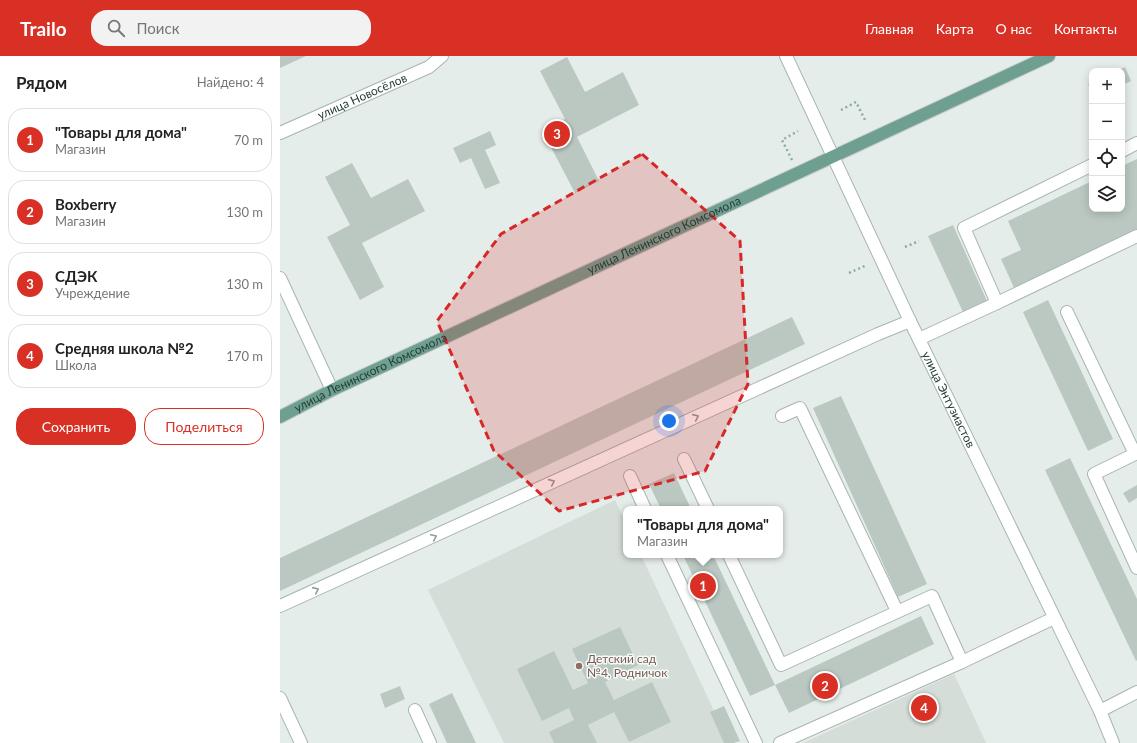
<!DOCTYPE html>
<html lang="ru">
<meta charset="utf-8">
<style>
:root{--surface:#fff;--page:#f2f2f2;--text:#222;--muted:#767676;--line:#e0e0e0;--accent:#d93025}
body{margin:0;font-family:Lato,sans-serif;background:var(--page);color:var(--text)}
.controls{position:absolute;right:12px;top:12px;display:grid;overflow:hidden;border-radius:8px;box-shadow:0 2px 10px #0003}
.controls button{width:36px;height:36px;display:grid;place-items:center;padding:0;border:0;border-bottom:1px solid var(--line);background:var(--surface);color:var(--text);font:20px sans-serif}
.you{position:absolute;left:389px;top:365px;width:14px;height:14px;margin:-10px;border:3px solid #fff;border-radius:50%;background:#1a73e8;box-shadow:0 0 0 6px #1a73e833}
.badge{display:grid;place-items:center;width:26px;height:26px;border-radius:50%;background:var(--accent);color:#fff;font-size:13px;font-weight:700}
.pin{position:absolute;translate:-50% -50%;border:2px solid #fff;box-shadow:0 1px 4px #0006}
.popup{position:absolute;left:343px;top:450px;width:160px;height:52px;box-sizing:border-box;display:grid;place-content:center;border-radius:8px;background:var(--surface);filter:drop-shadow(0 1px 3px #0005);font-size:13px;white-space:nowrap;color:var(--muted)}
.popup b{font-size:15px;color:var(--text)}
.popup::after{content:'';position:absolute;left:50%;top:100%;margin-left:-8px;border:8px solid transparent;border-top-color:var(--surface)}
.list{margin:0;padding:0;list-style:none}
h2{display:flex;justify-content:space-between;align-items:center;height:52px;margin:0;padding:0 16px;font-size:17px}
h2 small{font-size:13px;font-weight:400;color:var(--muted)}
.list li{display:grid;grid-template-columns:26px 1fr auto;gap:12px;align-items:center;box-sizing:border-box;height:64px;margin:0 8px 8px;padding:0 8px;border:1px solid var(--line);border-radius:16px}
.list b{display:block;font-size:15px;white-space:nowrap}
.list p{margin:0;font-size:13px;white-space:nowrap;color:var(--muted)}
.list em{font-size:13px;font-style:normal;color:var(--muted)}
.actions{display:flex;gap:8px;padding:12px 16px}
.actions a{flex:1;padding:9px 0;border:1px solid var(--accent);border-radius:16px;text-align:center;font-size:14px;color:var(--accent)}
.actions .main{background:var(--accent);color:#fff}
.icon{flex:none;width:22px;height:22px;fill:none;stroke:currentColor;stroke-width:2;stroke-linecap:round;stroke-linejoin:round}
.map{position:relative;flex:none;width:857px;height:687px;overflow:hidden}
header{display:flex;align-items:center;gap:24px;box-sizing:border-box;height:56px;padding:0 20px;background:var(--accent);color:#fff}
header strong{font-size:19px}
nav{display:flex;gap:22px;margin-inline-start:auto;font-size:14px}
.search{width:280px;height:36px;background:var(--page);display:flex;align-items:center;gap:10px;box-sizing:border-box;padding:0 14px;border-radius:16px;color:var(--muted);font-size:15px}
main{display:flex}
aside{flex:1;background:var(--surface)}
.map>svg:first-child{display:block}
</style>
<header>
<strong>Trailo</strong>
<div class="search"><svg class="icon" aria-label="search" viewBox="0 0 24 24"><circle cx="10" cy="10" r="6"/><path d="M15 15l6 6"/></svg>Поиск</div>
<nav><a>Главная</a><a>Карта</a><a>О нас</a><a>Контакты</a></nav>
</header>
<main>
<aside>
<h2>Рядом<small>Найдено: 4</small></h2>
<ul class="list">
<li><span class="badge">1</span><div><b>&quot;Товары для дома&quot;</b><p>Магазин</p></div><em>70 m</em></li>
<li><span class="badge">2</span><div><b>Boxberry</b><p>Магазин</p></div><em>130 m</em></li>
<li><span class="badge">3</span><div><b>СДЭК</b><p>Учреждение</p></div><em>130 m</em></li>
<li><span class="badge">4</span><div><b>Средняя школа №2</b><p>Школа</p></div><em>170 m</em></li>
</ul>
<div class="actions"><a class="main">Сохранить</a><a>Поделиться</a></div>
</aside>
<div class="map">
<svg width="857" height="687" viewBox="0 0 857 687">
<rect width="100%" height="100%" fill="#e5edea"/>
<g fill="#d4ddd8">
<path d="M335 444 346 467V499H361L449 687H224L148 534Z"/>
<path d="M674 618 706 687H523Z"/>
</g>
<g fill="#bbc8c2">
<path d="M0 0H26L0 12Z"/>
<path d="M287 1 305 36 343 16 359 49 297 81 319 125 295 137 262 74 285 63 260 15Z"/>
<path d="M845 11 851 25 842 29V15H837Z"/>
<path d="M812 26V37L808 28Z"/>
<path d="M210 75 216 89 205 94 220 127 205 133 191 102 180 107 173 92Z"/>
<path d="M857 103V176L735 234 721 203 741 194 728 165 812 125V153H842V110Z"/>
<path d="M72 107 91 142 128 123 145 155 82 187 104 231 80 244 47 181 70 169 45 121Z"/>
<path d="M673 169 707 245 683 256 648 180Z"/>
<path d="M768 244 833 383 808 395 743 256Z"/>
<path d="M512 261 525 288 0 535V502Z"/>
<path d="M561 340 647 528 618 541 533 352Z"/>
<path d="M790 402 857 543V604L856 605 765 414Z"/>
<path d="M394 417 411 453H381L369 428Z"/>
<path d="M857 429V442L849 447 843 437Z"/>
<path d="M403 499H433L495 629 470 640Z"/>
<path d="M641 560 654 588 509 657 495 629Z"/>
<path d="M340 571 358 609 325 626 334 644 372 626 391 666 349 686 334 656 308 669 317 687H274L269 676 294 664 289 652 262 665 237 613 274 595 293 634 308 627 292 593Z"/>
<path d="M120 630 125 643 105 652 100 638Z"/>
<path d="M172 637 196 687H167L149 648Z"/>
<path d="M444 650 460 685 454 687H444L430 656Z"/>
</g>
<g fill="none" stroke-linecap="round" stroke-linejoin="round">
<defs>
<g id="minor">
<path id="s1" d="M506 0 630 265 820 655 833 687"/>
<path id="s2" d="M0 77 149 11 162 0"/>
<path d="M842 95 857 87"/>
<path d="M0 222 52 334"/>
<path d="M717 247 684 172 812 109"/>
<path d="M787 256 855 398 814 418 857 512"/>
<path d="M639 283 717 247 857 180"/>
<path d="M502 360 520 352 617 555"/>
<path d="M404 403 428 453"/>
<path d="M350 420 365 453"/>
<path d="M387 499 476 687"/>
<path d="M449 499 501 609 652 540 682 606"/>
<path d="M0 550 598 278 630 265"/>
<path d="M0 642 21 687"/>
<path d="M135 654 150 687"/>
<path d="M820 655 857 636"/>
<path d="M500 687 682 606 774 562"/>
</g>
<g id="major">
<path id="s3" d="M0 361 52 334 769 0"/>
</g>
</defs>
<use href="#minor" stroke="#a8b5b1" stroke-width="14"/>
<use href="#major" stroke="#c2c9c7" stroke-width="14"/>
<g stroke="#88aea1" stroke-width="2.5" stroke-dasharray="2 3" stroke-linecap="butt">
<path d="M561 54 576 46 585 64"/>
<path d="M512 104 502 84 518 75"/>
<path d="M625 191 639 185"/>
<path d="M569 217 587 209"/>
</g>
<use href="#minor" stroke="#fff" stroke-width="12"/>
<use href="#major" stroke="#6e9f91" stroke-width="12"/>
</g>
<defs><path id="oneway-chevron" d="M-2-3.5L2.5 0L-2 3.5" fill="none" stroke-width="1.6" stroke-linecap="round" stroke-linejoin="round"/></defs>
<g stroke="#929e9b">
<use href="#oneway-chevron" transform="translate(416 361) rotate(-24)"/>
<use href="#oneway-chevron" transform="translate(272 426) rotate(-24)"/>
<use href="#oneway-chevron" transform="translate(154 481) rotate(-25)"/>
<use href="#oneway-chevron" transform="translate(36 534) rotate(-24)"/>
</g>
<path fill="#d62828" fill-opacity="0.2" stroke="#d62828" stroke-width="3" stroke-dasharray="8 5" stroke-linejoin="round" d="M362 98 460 185 468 328 425 415 279 455 214 395 157 265 221 178Z"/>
<circle fill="#8d6e63" stroke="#f6faf8" stroke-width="1.5" cx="299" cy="610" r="4"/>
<g text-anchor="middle" stroke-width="3" stroke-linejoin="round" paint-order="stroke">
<g font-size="12" fill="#263e37" stroke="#f6faf8">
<text dy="4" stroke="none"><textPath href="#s2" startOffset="90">улица Новосёлов</textPath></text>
<text dy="4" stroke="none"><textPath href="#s3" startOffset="425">улица Ленинского Комсомола</textPath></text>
<text dy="4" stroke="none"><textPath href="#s3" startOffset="101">улица Ленинского Комсомола</textPath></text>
<text dy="4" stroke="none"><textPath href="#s1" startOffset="380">улица Энтузиастов</textPath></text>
</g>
<g font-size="12" fill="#785e54" stroke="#f6faf8" text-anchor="start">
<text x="307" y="607">Детский сад<tspan x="307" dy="14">№4, Родничок</tspan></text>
</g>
</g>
</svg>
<div class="controls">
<button>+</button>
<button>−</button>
<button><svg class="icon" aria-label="locate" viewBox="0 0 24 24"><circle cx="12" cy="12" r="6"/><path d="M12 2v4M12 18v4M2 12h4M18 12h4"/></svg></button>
<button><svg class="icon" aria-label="layers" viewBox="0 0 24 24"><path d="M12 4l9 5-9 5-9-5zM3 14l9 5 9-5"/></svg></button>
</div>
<div class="you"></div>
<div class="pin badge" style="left:423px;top:530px">1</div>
<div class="popup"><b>&quot;Товары для дома&quot;</b>Магазин</div>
<div class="pin badge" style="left:545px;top:630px">2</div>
<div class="pin badge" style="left:277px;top:78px">3</div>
<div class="pin badge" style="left:644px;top:652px">4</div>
</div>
</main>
